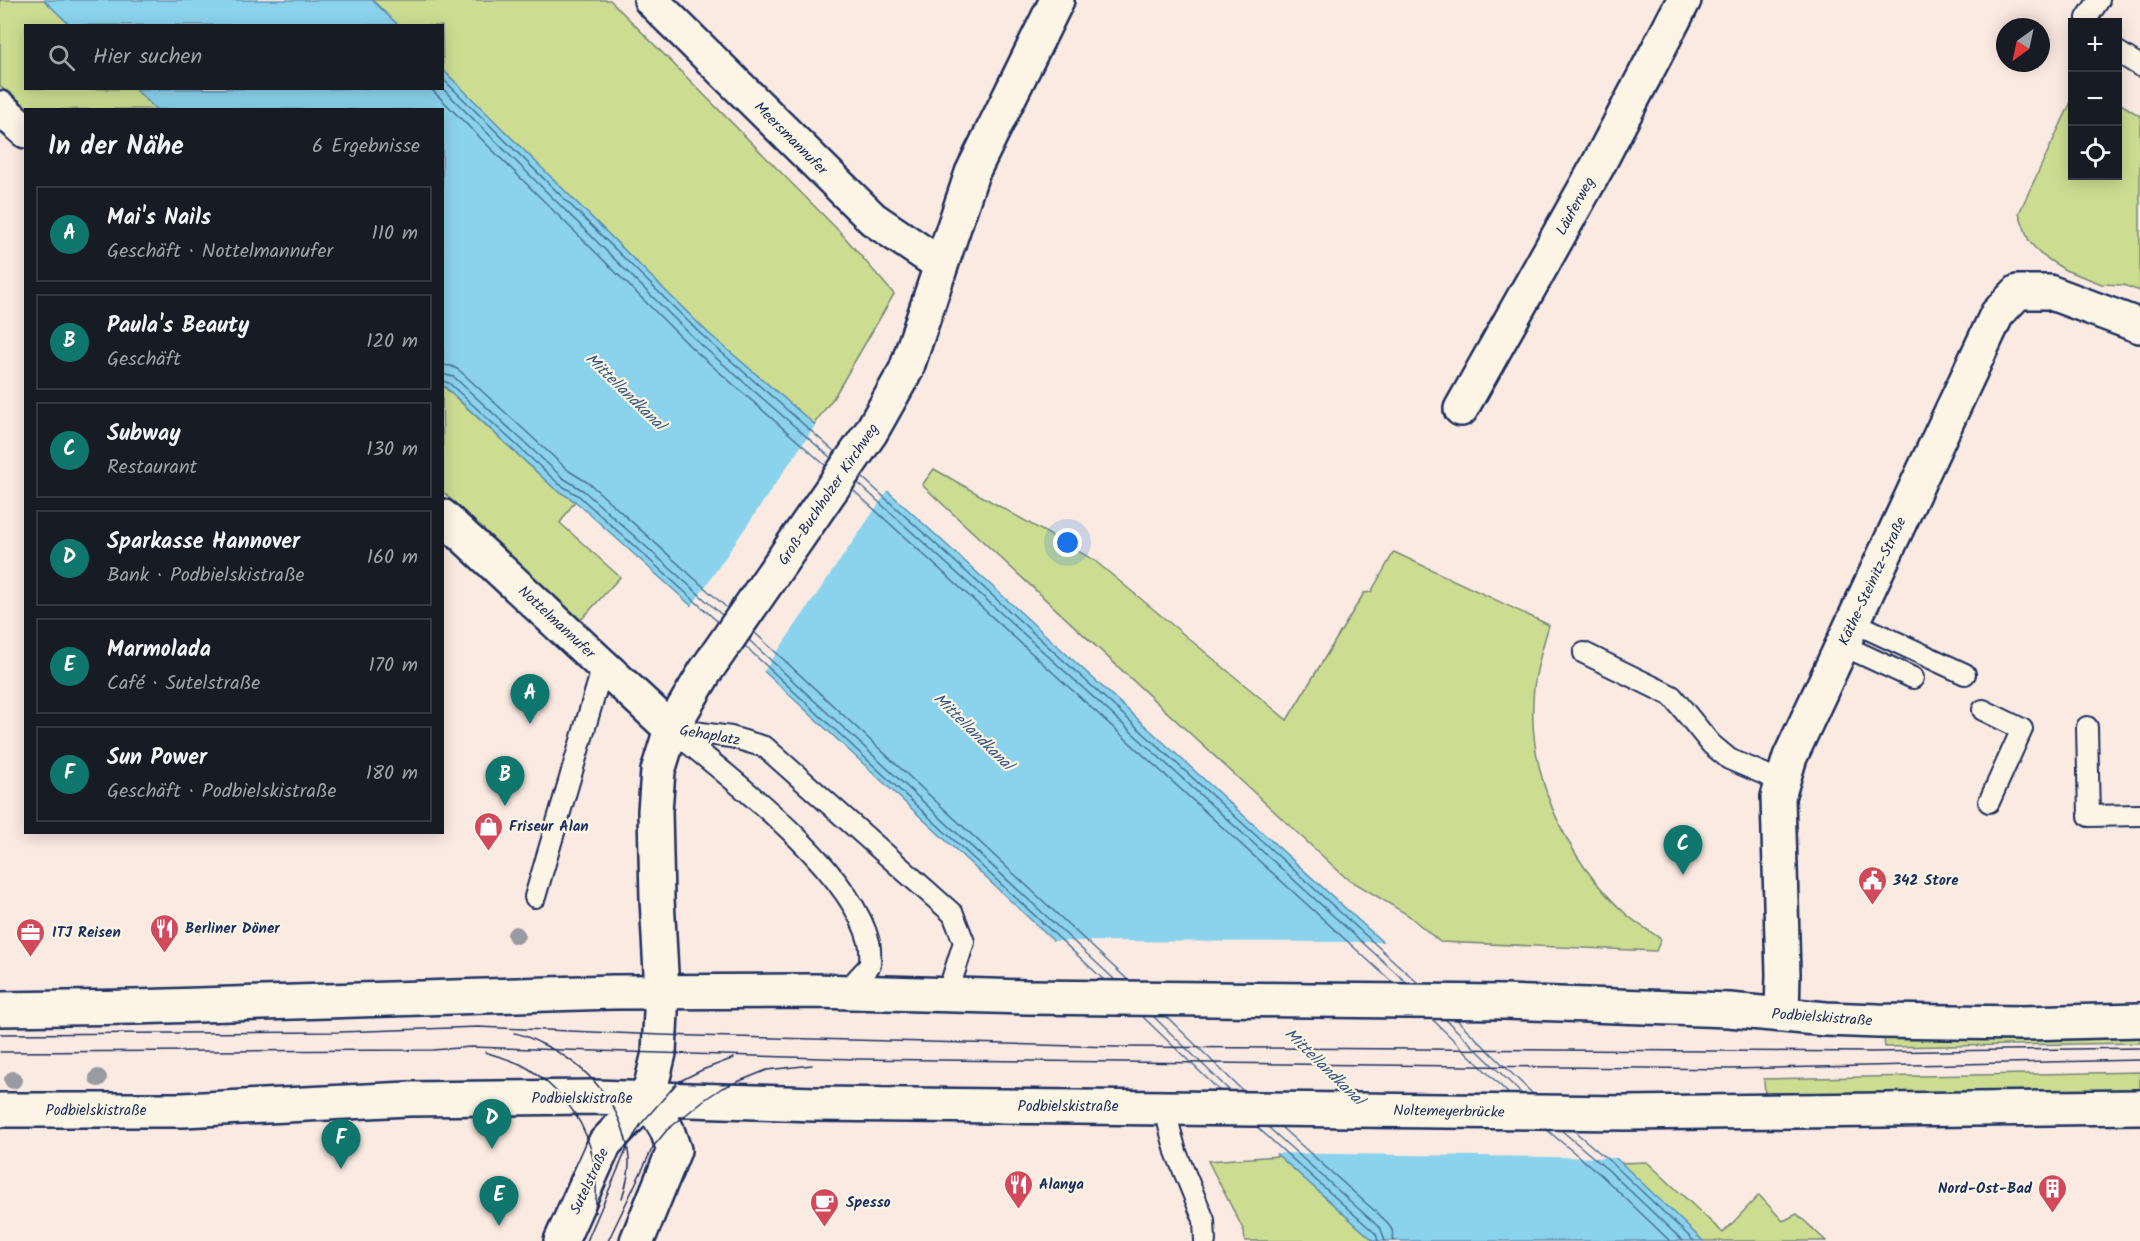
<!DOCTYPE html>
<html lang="de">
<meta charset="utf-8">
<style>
:root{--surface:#171b24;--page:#242831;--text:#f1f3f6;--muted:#9ea1a6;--line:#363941;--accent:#0f766e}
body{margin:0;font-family:Kalam,sans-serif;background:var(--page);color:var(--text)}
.controls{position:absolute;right:18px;top:18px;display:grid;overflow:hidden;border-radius:0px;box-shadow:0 3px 15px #0003}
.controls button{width:54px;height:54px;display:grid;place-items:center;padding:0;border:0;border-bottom:2px solid var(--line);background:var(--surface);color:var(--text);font:30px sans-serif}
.compass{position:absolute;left:1996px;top:18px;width:54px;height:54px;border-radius:50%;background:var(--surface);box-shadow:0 3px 15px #0003;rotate:213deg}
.you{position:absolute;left:1068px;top:543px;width:21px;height:21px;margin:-15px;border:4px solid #fff;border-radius:50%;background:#1a73e8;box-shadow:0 0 0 9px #1a73e833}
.badge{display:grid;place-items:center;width:39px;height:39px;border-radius:50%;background:var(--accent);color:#fff;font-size:20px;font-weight:700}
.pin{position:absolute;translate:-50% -50px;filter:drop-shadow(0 2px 3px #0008)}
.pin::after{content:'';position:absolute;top:32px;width:21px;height:18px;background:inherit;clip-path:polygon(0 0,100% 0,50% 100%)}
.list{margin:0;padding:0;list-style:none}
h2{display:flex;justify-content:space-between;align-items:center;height:78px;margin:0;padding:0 24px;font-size:26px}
h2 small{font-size:20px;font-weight:400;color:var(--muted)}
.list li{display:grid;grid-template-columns:39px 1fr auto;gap:18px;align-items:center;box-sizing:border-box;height:96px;margin:0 12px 12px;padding:0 12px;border:2px solid var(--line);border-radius:0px}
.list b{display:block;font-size:22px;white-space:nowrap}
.list p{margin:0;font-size:20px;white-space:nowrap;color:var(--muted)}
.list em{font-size:20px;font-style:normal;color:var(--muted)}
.icon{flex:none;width:33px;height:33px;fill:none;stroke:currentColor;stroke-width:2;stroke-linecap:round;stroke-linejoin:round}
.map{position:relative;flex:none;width:2140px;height:1241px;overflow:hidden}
.search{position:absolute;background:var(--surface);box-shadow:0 3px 15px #0003;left:24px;top:24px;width:420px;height:66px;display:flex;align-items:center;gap:15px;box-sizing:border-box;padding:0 21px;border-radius:0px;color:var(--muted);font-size:22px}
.panel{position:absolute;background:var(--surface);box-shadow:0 3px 15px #0003;left:24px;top:108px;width:420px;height:726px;border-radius:0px}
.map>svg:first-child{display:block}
</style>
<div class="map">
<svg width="2140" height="1241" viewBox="0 0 2140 1241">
<rect width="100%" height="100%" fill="#fbeae2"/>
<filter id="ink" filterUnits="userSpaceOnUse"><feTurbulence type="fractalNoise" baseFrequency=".0167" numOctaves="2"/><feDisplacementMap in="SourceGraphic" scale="12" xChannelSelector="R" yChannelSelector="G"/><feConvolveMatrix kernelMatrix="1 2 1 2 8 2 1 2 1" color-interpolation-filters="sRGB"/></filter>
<g filter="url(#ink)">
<g fill="#ccdd91" stroke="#748678" stroke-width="1.5">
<path d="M0 0H44L70 25 26 26V88L135 89 156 109 25 110 0 86Z"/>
<path d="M372 0H610L841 233 894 294 834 397 814 424 708 333 443 70 442 26 398 25Z"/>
<path d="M2072 100V176H2118V102L2140 116V291L2123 285 2102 284 2065 270 2040 254 2029 241 2019 213Z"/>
<path d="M442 385 555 489 575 501 560 523 620 577 581 620 443 492Z"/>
<path d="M934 469 1094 560 1287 720 1364 593 1371 592 1394 552 1549 625C1543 645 1537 665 1534 687 1525 772 1565 859 1627 915 1637 924 1650 931 1661 939L1656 951 1440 942 1408 915 1345 877 922 485Z"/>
<path d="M2140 1036V1043L1885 1047 1884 1038Z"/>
<path d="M2140 1072V1089L1765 1097 1764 1079Z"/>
<path d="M1279 1156 1374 1241H1245L1244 1231 1208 1161Z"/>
<path d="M1647 1162 1723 1233 1759 1195 1783 1221 1797 1214 1826 1241H1703L1620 1163Z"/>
</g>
<g fill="#8bd3ec" stroke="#5e91b3" stroke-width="1.5">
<path d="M44 0H372L398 25H70Z"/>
<path d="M443 70 708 333 814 424 1422 978 1558 1110 1617 1159 1703 1241H1374L1279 1156 1088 973 767 674 575 501 555 489 443 385 442 110 156 109 135 89 442 88Z"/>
</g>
<g fill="#fbeae2">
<path d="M817 423 889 489 762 674 690 609Z"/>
<path d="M1049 941 1386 942 1560 1108 1619 1158 1271 1153Z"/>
</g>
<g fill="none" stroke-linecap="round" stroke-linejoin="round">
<g stroke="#487197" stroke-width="1.5">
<path d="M442 78 704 337 835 452"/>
<path d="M430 88 693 349 826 466"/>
<path d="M442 88 699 343 831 458"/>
<path d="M442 365 451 366 459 370 569 471 590 484 727 608"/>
<path d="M442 374 454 377 563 478 584 491 722 615"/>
<path d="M442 381 449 383 559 484 579 496 718 622"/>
<path d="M862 477 1418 983"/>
<path d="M858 483 1407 983"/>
<path d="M853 490 1393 983"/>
<path d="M754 632 1128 980"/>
<path d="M749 640 1115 980"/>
<path d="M745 646 1104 980"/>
<path d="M1142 1016 1219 1090"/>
<path d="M1153 1016 1230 1091"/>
<path d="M1166 1016 1243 1091"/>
<path d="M1432 1019 1509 1094"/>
<path d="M1445 1019 1522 1094"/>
<path d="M1456 1019 1533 1094"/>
<path d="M1257 1127 1376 1234 1378 1241"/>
<path d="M1268 1127 1381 1229 1385 1241"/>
<path d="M1281 1127 1387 1222 1392 1230 1394 1241"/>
<path d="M1547 1130 1601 1175 1670 1241"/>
<path d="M1561 1130 1607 1169 1683 1241"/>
<path d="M1573 1130 1613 1164 1694 1241"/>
</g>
<defs>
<g id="service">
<path d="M2089 22 2087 18 2099 0"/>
<path d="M2118 52 2140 66"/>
<path d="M1853 622 1965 674"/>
<path d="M1842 645 1913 678"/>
<path d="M1584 653 1672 696 1711 744 1729 759 1783 782"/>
<path d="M1983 710 2022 729 1989 802"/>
<path d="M2087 727 2089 816 2140 815"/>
<path d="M671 729 731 737 765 747 953 914 964 942 947 995"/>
<path d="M671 729C730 778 850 867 869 942 871 950 870 958 870 965L846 991"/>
<path d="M535 897 603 666"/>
<path d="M1164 1107 1176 1152 1204 1220 1205 1241"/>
</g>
<g id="minor">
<path d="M651 0 873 219 941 265"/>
<path d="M0 108 26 131"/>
<path d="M1461 409 1597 167 1684 0"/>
<path d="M442 516 671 729"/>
<path d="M1782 1014 1783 974 1778 797 1790 757 1997 314 2018 292H2049L2140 326"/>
</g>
<path id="tertiary" d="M662 991 657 899 655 811 658 771 671 729 705 672 871 432 906 370 972 173 1057 0"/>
<g id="secondary">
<path d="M0 1009 134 1007 613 992 816 991 1027 997 1505 1002 1729 1010 1826 1019 1878 1021 2023 1023 2140 1020"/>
<path d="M0 1110H183L408 1099 593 1097 815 1104 1625 1113 2140 1107"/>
<path d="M561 1241 605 1143 648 1098 659 1053 662 991"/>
<path d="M637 1241 674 1150 667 1130 648 1098"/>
</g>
</defs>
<use href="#service" stroke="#1b2f5e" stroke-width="24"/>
<use href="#minor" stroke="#1b2f5e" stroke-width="38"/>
<use href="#tertiary" stroke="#1b2f5e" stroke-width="38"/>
<use href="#secondary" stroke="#1b2f5e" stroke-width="38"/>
<use href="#service" stroke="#fcf5e5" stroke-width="20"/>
<use href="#minor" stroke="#fcf5e5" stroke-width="33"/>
<use href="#tertiary" stroke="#fcf5e5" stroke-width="33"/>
<use href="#secondary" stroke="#fcf5e5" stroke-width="33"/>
<g stroke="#1b2f5e" stroke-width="1.5">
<path d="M514 1033C523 1034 532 1039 540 1043 587 1064 624 1105 629 1158 630 1171 626 1186 622 1198"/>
<path d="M0 1034 340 1032 478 1027 661 1035 1116 1047 1870 1052 2140 1048"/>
<path d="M0 1052 433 1050 471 1047 854 1059 1731 1069 2140 1060"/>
<path d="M485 1052C496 1056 509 1059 520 1064 533 1070 546 1081 556 1091 591 1125 600 1167 595 1213"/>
<path d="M587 1241 628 1146 641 1124 678 1082 702 1070 734 1058"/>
<path d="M608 1241 653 1147 667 1130 704 1100 722 1088 767 1070 812 1065"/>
</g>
</g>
<g fill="#989ba1">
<circle cx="516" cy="935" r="9"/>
<circle cx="98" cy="1078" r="9"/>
<circle cx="13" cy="1080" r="9"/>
</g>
</g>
<defs>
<symbol id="shop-pin" viewBox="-11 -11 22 30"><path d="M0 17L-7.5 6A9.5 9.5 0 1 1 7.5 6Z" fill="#d1495b" stroke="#fcf5e5"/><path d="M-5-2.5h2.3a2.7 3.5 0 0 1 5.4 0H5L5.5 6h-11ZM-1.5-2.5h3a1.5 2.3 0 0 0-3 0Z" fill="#fff"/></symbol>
<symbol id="civic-pin" viewBox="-11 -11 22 30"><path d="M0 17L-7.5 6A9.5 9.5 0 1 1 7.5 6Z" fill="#d1495b" stroke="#fcf5e5"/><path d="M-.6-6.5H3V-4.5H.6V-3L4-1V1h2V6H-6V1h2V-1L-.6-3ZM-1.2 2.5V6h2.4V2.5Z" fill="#fff"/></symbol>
<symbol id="restaurant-pin" viewBox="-11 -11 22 30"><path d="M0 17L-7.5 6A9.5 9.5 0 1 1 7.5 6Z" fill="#d1495b" stroke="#fcf5e5"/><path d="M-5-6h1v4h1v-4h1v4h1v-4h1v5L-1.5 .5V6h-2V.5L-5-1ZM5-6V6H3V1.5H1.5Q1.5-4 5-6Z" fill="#fff"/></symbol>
<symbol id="office-pin" viewBox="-11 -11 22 30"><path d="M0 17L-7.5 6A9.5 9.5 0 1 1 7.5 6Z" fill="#d1495b" stroke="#fcf5e5"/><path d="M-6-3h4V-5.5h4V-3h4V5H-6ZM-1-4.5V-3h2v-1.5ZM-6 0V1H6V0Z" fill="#fff"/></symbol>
<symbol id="building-pin" viewBox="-11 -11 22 30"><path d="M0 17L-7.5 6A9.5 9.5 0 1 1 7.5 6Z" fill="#d1495b" stroke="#fcf5e5"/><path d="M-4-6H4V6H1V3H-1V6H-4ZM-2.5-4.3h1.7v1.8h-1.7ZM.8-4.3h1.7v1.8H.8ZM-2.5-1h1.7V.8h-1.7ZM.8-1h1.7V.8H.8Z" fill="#fff"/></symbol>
<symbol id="cafe-pin" viewBox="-11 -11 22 30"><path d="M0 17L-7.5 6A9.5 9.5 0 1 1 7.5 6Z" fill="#d1495b" stroke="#fcf5e5"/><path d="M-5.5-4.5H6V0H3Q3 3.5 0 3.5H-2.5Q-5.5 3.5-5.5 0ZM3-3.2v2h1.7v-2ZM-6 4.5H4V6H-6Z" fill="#fff"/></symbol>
</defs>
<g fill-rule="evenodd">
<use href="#shop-pin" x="472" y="810" width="33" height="45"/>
<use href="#civic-pin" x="1856" y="864" width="33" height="45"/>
<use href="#restaurant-pin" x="148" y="912" width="33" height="45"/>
<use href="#office-pin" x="14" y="916" width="33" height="45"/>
<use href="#restaurant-pin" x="1002" y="1168" width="33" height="45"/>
<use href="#building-pin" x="2036" y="1172" width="33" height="45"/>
<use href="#cafe-pin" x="808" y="1186" width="33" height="45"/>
</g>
<g text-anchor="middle" stroke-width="4.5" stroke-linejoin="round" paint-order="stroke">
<g font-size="15" fill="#1b2f5e" stroke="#fcf5e5">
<text transform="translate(791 138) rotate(45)" y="5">Meersmannufer</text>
<text transform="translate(1575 206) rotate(-61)" y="5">Läuferweg</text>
<text transform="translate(828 494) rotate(-56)" y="5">Groß-Buchholzer Kirchweg</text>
<text transform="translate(1872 581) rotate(-65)" y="5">Käthe-Steinitz-Straße</text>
<text transform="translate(557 622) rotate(43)" y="5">Nottelmannufer</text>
<text transform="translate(710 735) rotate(10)" y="5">Gehaplatz</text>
<text transform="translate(1822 1017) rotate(4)" y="5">Podbielskistraße</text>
<text x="582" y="1103">Podbielskistraße</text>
<text x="1068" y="1111">Podbielskistraße</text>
<text x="96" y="1115">Podbielskistraße</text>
<text transform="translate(1449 1111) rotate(1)" y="5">Noltemeyerbrücke</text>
<text transform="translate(589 1181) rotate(-65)" y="5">Sutelstraße</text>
</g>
<g font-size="15" font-weight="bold" fill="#1b2f5e" stroke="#fcf5e5" text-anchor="start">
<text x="509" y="831">Friseur Alan</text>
<text x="1893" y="885">342 Store</text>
<text x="185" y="933">Berliner Döner</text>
<text x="52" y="937">ITJ Reisen</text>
<text x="1039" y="1189">Alanya</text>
<text x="2032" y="1193" text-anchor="end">Nord-Ost-Bad</text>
<text x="846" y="1207">Spesso</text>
</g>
<g font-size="16" font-style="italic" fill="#375882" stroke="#fcf5e5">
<text transform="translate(626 391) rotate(44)" y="6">Mittellandkanal</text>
<text transform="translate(974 731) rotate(44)" y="6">Mittellandkanal</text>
<text transform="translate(1325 1066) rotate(44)" y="6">Mittellandkanal</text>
</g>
</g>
</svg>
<div class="controls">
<button>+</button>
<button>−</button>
<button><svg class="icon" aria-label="locate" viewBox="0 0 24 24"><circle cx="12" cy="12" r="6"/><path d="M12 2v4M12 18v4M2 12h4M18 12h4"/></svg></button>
</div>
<svg class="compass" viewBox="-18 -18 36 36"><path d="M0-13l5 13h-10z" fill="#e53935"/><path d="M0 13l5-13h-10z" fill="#9ea1a6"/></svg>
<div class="you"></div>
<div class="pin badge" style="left:530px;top:724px">A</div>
<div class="pin badge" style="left:505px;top:806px">B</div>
<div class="pin badge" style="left:1683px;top:875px">C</div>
<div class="pin badge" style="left:492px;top:1149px">D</div>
<div class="pin badge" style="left:499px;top:1226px">E</div>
<div class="pin badge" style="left:341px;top:1169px">F</div>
<div class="search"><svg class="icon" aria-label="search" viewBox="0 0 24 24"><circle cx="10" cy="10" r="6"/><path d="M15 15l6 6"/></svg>Hier suchen</div>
<section class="panel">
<h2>In der Nähe<small>6 Ergebnisse</small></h2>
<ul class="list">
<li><span class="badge">A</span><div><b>Mai's Nails</b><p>Geschäft · Nottelmannufer</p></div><em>110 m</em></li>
<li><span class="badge">B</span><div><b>Paula's Beauty</b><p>Geschäft</p></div><em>120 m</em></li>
<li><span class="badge">C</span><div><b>Subway</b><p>Restaurant</p></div><em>130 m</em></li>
<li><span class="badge">D</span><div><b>Sparkasse Hannover</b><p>Bank · Podbielskistraße</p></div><em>160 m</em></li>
<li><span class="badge">E</span><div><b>Marmolada</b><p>Café · Sutelstraße</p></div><em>170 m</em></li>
<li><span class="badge">F</span><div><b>Sun Power</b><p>Geschäft · Podbielskistraße</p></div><em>180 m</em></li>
</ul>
</section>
</div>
